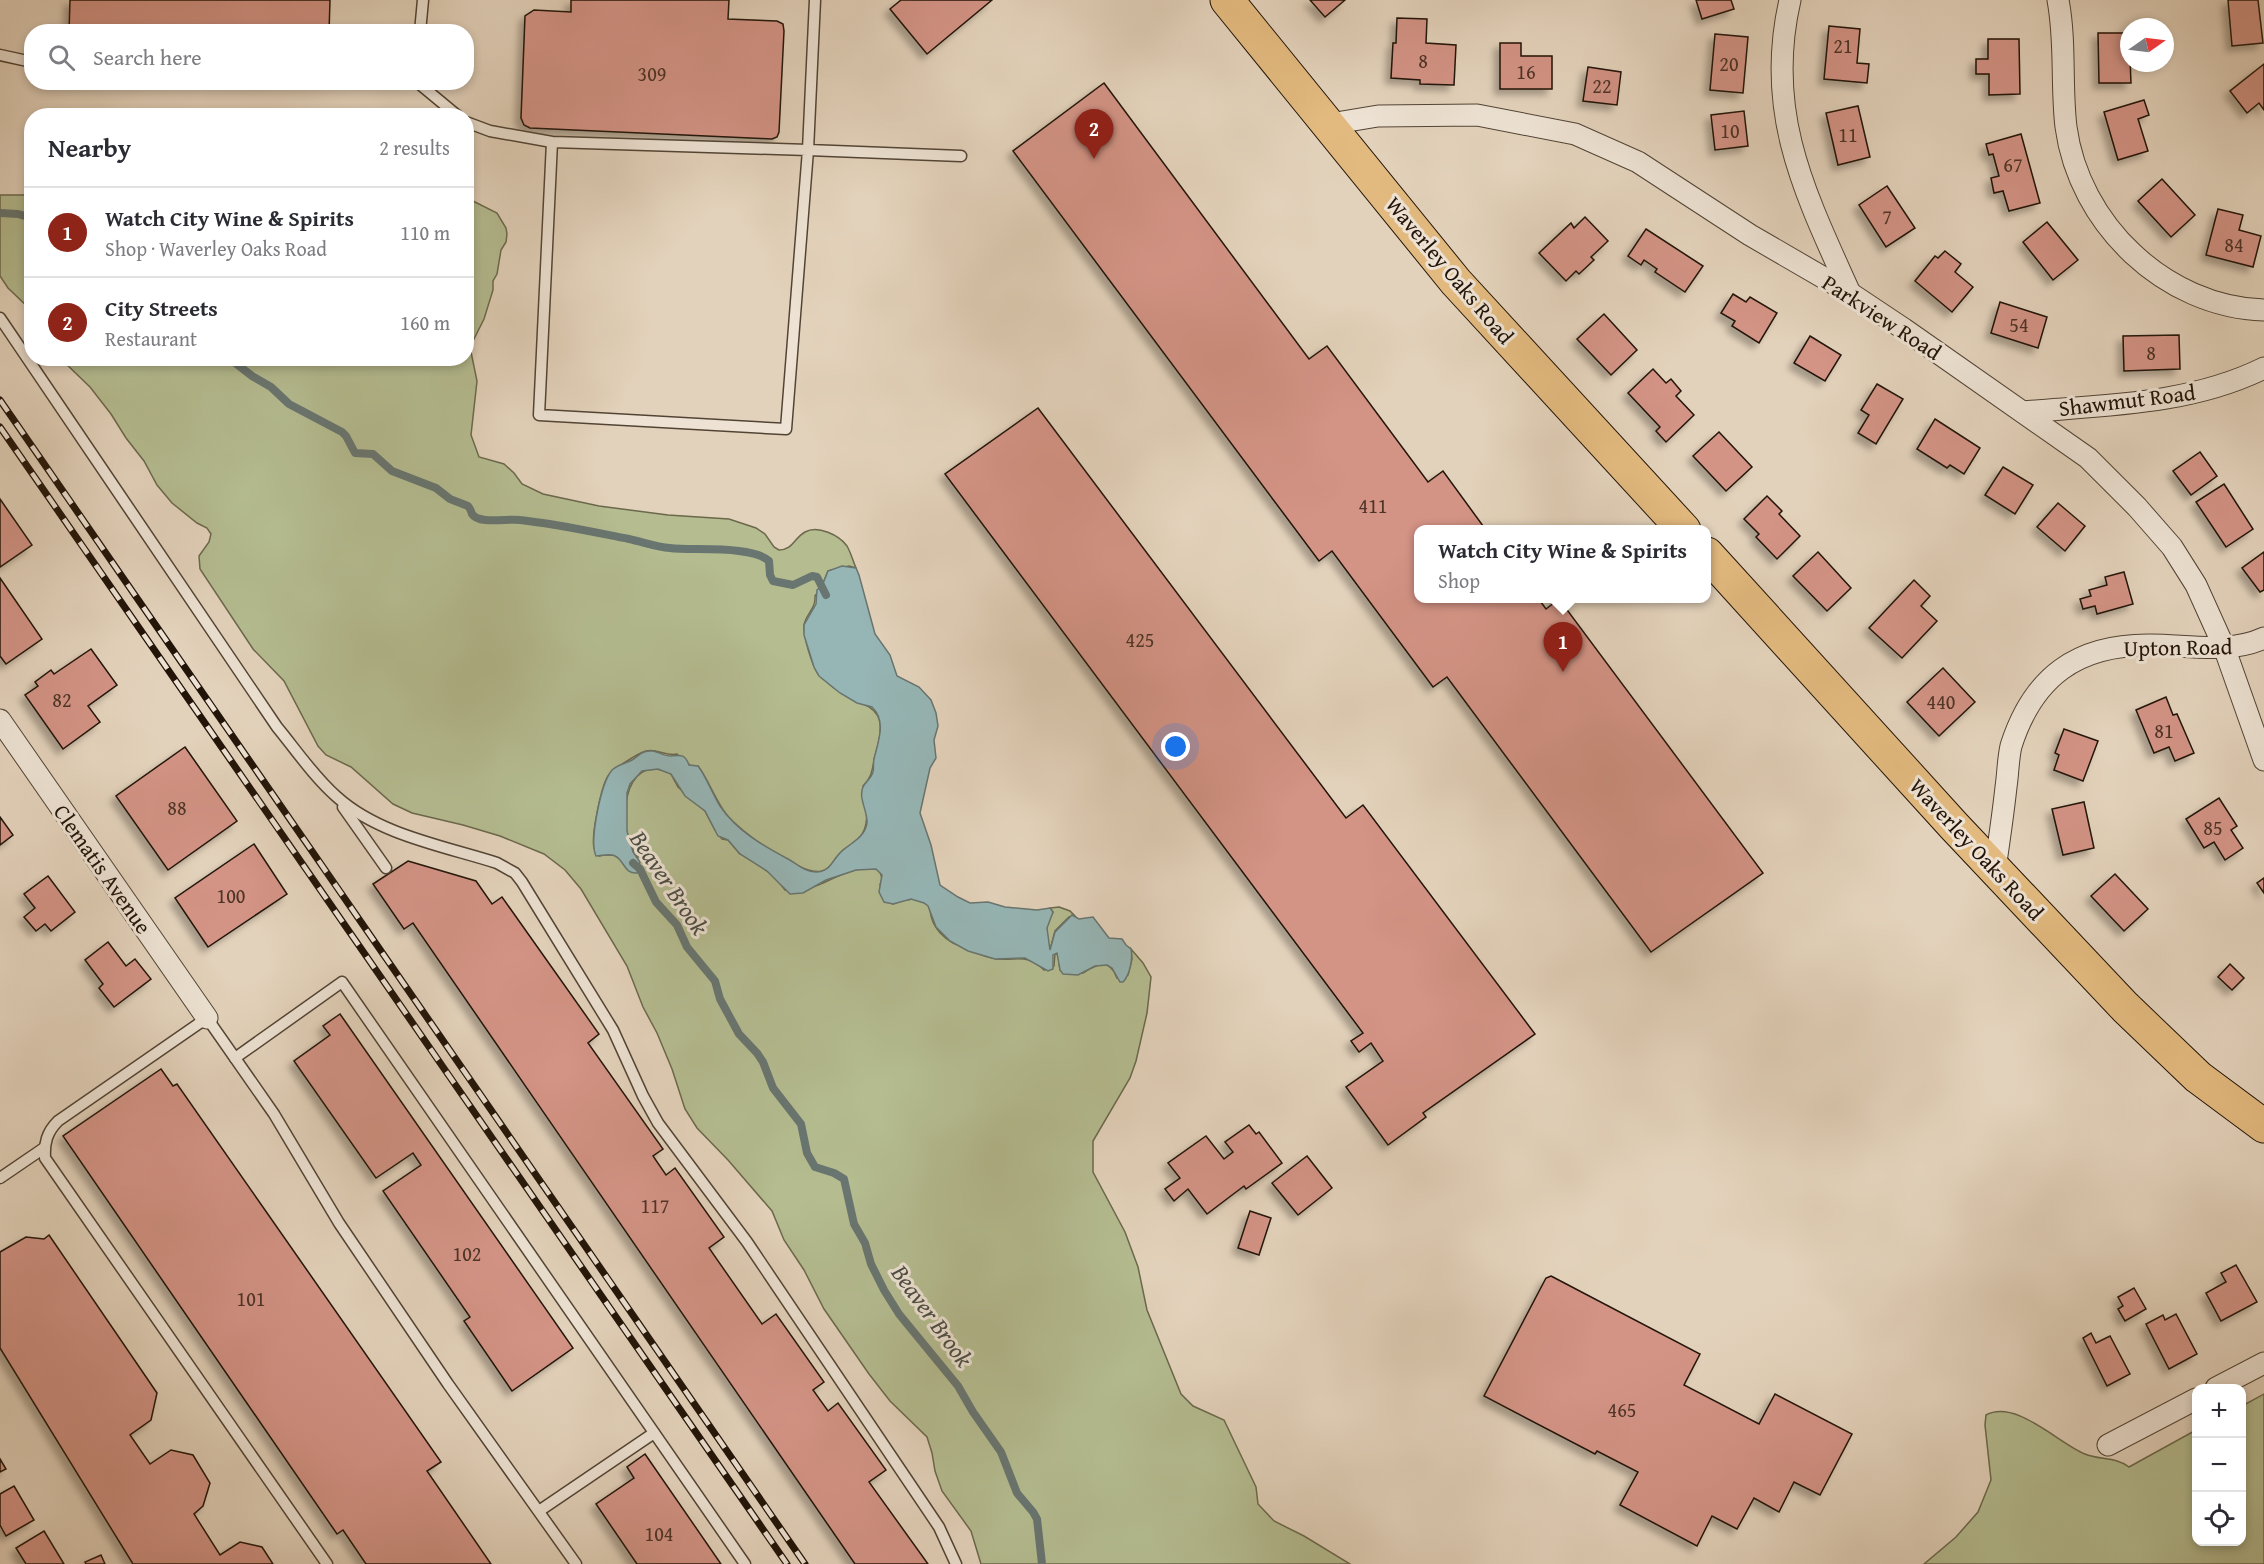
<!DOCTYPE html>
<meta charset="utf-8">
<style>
:root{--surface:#fff;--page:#f7f7f7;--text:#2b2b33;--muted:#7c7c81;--line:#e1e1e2;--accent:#8f2418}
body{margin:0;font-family:"Gentium Book Plus",serif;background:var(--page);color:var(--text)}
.controls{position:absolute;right:18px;bottom:18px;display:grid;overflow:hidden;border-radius:12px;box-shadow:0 3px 9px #0003}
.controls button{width:54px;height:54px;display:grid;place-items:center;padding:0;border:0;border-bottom:2px solid var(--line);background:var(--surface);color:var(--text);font:30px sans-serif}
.compass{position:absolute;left:2120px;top:18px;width:54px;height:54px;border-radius:50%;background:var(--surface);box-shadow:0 3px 9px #0003;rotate:76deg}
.you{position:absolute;left:1176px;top:747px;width:21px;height:21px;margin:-15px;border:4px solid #fff;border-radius:50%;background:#1a73e8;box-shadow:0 0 0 9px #1a73e833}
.badge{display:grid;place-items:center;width:39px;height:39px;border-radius:50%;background:var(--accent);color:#fff;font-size:20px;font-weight:700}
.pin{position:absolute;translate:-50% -50px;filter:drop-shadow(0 2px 3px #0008)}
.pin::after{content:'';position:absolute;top:32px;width:21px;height:18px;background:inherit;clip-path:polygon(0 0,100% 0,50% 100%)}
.popup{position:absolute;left:1414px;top:525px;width:297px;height:78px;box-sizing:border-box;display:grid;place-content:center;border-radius:12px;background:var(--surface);filter:drop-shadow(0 2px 4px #0005);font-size:20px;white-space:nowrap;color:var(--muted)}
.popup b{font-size:22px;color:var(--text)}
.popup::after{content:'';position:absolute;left:50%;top:100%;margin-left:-12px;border:12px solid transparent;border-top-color:var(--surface)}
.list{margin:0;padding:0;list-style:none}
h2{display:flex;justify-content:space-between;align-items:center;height:78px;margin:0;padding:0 24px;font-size:26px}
h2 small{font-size:20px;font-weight:400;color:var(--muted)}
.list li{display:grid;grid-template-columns:39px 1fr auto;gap:18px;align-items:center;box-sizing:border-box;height:90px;padding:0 24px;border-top:2px solid var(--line)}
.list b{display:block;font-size:22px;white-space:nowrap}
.list p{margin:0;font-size:20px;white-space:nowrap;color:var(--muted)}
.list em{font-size:20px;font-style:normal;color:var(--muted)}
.icon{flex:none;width:33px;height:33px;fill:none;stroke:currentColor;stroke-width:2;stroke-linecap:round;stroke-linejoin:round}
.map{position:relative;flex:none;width:2264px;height:1564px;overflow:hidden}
.search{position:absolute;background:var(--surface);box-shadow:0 3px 9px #0003;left:24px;top:24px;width:450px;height:66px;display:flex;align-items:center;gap:15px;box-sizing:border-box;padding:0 21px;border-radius:24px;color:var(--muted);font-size:22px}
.panel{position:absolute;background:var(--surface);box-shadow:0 3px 9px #0003;left:24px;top:108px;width:450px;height:258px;border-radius:24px}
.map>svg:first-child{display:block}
</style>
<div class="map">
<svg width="2264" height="1564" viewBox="0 0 2264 1564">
<defs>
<filter id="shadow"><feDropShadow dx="-5.5" dy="5.5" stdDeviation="3" flood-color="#0004"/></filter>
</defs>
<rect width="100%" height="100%" fill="#e3d2bb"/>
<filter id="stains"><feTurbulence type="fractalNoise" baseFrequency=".00333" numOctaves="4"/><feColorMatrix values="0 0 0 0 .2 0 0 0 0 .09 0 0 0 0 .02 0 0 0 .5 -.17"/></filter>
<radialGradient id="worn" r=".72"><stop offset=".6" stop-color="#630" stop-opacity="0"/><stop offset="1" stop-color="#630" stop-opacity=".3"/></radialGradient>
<g fill="#b4bc90" stroke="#6b684c" stroke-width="1.5">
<path d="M0 195H31V310L8 288 0 276Z"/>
<path d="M467 198 497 213 506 228 507 234 506 242 501 250 497 274 493 281V290L484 319 472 343 471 352 477 381 471 435 479 457 504 464 514 473 522 484 543 494 599 506 668 515 729 519 756 528 765 534 774 547 779 550C793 550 794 538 805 532 818 525 839 535 847 546 851 553 853 561 856 568L849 566 828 571 822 586 815 596C816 609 806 614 804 625 803 636 812 665 818 674 821 678 825 680 828 683 857 711 893 696 876 752 872 765 874 776 863 786 865 803 872 824 859 838 853 844 846 847 841 852 833 859 832 868 822 871 802 877 738 830 726 814 715 799 709 781 698 766L692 767 677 754C666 757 657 748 646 751 638 753 612 770 608 776 601 787 591 836 594 848 595 851 597 854 599 856 611 853 624 857 638 857 615 833 621 748 671 774L678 787 705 811 715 830 722 839 728 840 740 854 747 856 775 877 785 890C795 889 809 889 818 885 833 879 865 861 880 871L882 879 880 885 893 904C902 900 921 895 928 905 931 909 930 915 932 919 935 929 944 938 953 943 966 949 978 955 992 958 1013 963 1026 951 1044 970L1054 966 1055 953 1058 955 1060 970 1083 973C1097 964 1110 958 1117 978L1128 975 1132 959 1131 949 1143 963 1151 977 1147 1013 1136 1061 1130 1078 1093 1141V1172L1125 1232 1138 1267 1147 1310 1181 1394 1193 1406 1224 1420 1256 1487 1258 1504 1274 1521 1304 1536 1350 1564H981L971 1531 942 1491 935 1471 932 1453 927 1437 890 1401 869 1374 824 1309 804 1270 784 1240 772 1211 728 1160 697 1128 685 1109 672 1069 657 1033 643 1007 627 966 581 889 565 870 544 854 500 836 463 825 412 813 393 804 351 767 326 755 318 746 284 681 253 649 200 569 199 556 209 542 211 534 207 528 197 523 172 503 157 485 144 461 126 438 111 414 90 387 61 359 466 358Z"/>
<path d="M1059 907 1070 911 1075 916 1069 917 1055 931 1050 950C1044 938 1046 924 1053 912L1050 908Z"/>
<path d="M2264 1394V1564H1924L1956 1537 1978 1512 1991 1480 1985 1425 1986 1415C2016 1399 2058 1443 2085 1454 2099 1460 2117 1457 2129 1467L2196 1430V1542H2242V1406Z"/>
</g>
<path fill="#96b6b6" stroke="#687570" stroke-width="1.5" d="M842 566 856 568 859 575 875 634 890 655 897 676 919 687 931 700 936 713 938 726 934 740 936 758 930 768 920 813 931 845 940 885 958 897 970 903 988 902 1005 907 1037 910 1050 908 1053 912 1047 928 1050 950 1055 932 1072 915 1079 919 1093 917 1109 938 1122 939 1126 945 1131 949C1133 958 1130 975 1123 982H1120L1112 968 1107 965 1095 966 1078 975 1063 974 1060 970 1057 953 1053 955V969L1048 971 1025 958 995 959 968 951 950 941 936 927 928 906 924 903 911 899 893 904 884 902 879 892 882 875 876 869 856 870 826 880 803 893 790 894 767 871 740 854 728 840 718 836 705 811 685 796 671 774 658 769 642 771 630 784 627 793V831L633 852 640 862 637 873C624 874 625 861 615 856 609 853 602 856 596 856 589 841 601 783 612 770 618 764 625 764 632 760 637 757 639 754 644 752 655 748 661 756 671 756 681 755 685 754 689 765L698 766C707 778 712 793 720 806 737 831 762 845 788 859 797 864 805 872 816 872 830 872 832 861 840 853 850 843 865 838 867 823 868 812 858 798 863 787 865 782 871 779 873 772 874 768 873 763 874 759 878 742 887 721 872 707L857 703 840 693 819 676 814 667 804 635V625L816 604 817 590 822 586 828 571Z"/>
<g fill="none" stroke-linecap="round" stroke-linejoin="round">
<g stroke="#687570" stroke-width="8">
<path d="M0 213 18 214 32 218"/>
<path d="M229 358 252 376 271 387 289 404 342 432 346 436 355 453 373 454 392 471 436 488 450 499 468 506C470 508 471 511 472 514 479 525 509 518 520 520 557 524 593 532 629 539 643 542 656 547 670 548 693 551 752 545 769 561L770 575 773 581 793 585 812 576 817 577 826 595"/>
<path d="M633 863 640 869 656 902 677 925 687 947 715 981 720 999 739 1034 757 1053 763 1062 773 1088 801 1124 807 1153 815 1167 834 1173 844 1179 854 1224 865 1243 871 1264 884 1290 899 1314 958 1386 973 1412 1001 1452 1017 1493 1033 1512 1037 1519 1042 1564"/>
</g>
</g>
<g fill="#d39385" stroke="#221408" stroke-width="1.5" filter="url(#shadow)">
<path d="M70 0H330L329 32H69Z"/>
<path d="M571 0H729L728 19 777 21 783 24 784 31 779 132 777 137 772 139 530 128 524 125 521 118 525 16 534 10 571 12Z"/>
<path d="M901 0H992L927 54 890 9Z"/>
<path d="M1310 0H1345L1325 17Z"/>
<path d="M1696 0H1731L1734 9 1702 19Z"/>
<path d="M2228 0H2258L2263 43 2232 46Z"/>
<path d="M1397 18 1427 19 1426 43 1456 45 1454 85 1420 84V80L1391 78 1393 43H1396Z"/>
<path d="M1829 26 1860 29 1857 63 1869 64 1867 83 1824 79Z"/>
<path d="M2098 33H2129L2131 83H2099Z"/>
<path d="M1715 34 1748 37 1743 93 1710 90Z"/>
<path d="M1988 39H2019L2020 94 1989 95V74H1976V59H1988Z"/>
<path d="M1500 43H1521V56H1552V89H1500Z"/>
<path d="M2264 64V110L2259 103 2247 113 2230 91Z"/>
<path d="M1588 67 1621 72 1617 105 1583 101Z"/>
<path d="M1104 83 1309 359 1327 346 1428 482 1443 471 1486 530H1419V598H1538L1546 609 1559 599 1763 873 1651 952 1447 677 1433 687 1332 551 1319 561 1013 151Z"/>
<path d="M2144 100 2149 115 2138 119 2148 151 2118 160 2104 112Z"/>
<path d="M1858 106 1870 157 1838 165 1826 113Z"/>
<path d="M1744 111 1748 146 1715 150 1711 115Z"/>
<path d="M2021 134 2040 203 2009 211 2003 191 1994 193 1991 178 1999 176 1993 154 1989 155 1986 144Z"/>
<path d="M2162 179 2195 215 2171 237 2138 201Z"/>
<path d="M1887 186 1915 228 1886 247 1859 205Z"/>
<path d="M2218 209 2243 215 2239 230 2261 236 2253 267 2206 255Z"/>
<path d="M1585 217 1608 241 1591 257 1594 260 1579 274 1576 271 1566 281 1539 253 1571 223 1574 228Z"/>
<path d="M2047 222 2078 260 2053 280 2023 242Z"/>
<path d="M1646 229 1703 266 1685 292 1655 272 1657 269 1644 260 1641 265 1628 256Z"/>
<path d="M1945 251 1961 264 1955 272 1973 287 1952 312 1915 281 1935 256 1938 258Z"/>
<path d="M1733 294 1746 302 1750 297 1777 313 1759 343 1732 326 1735 321 1721 313Z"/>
<path d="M2000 302 2047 317 2038 348 1991 333Z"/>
<path d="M1604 314 1637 350 1611 375 1577 339Z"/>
<path d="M2179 335 2180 369 2124 371 2123 336Z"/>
<path d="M1810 336 1841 355 1825 381 1794 363Z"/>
<path d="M1653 369 1666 383 1671 379 1681 391 1676 396 1694 415 1666 442 1656 431 1660 427 1628 393Z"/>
<path d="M1877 384 1903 399 1876 444 1858 433 1869 415 1861 410Z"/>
<path d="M1038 408 1346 818 1363 805 1535 1034 1423 1113 1426 1117 1388 1145 1346 1087 1383 1061 1371 1043 1359 1052 1351 1041 1363 1033 945 474Z"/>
<path d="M1935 419 1980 448 1964 474 1950 465 1947 468 1917 449Z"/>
<path d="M1719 432 1752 467 1726 491 1693 456Z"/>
<path d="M2200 452 2217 476 2191 495 2173 471Z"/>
<path d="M2003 467 2033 485 2015 514 1985 495Z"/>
<path d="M2224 484 2253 529 2226 547 2196 502Z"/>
<path d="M1767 496 1782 511 1779 514 1800 536 1777 559 1756 537 1759 534 1744 519Z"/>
<path d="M0 499 32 545 0 567Z"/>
<path d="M2058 503 2085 526 2065 551 2037 527Z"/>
<path d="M1818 552 1851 588 1827 611 1793 576Z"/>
<path d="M2264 552V590L2260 592 2242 568Z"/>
<path d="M2124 572 2133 604 2097 614 2095 606 2083 609 2080 599 2091 596 2089 590 2107 585 2105 577Z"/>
<path d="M0 578 42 639 6 664 0 656Z"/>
<path d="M1914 580 1930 596 1921 606 1937 621 1902 658 1869 628Z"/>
<path d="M91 649 117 685 88 706 100 722 63 749 25 695 38 686 35 682 51 670 54 674Z"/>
<path d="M1943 668 1975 702 1939 736 1907 702Z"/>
<path d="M2166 697 2173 715 2177 714 2194 753 2175 761 2169 747 2154 753 2136 710Z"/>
<path d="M2064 729 2098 741 2083 781 2054 770 2059 755 2055 753Z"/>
<path d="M185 747 237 821 168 870 116 796Z"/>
<path d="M2219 798 2237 826 2231 830 2243 848 2225 860 2214 842 2204 848 2186 819Z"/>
<path d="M2084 802 2094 848 2063 855 2052 809Z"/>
<path d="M0 817 13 835 0 845Z"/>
<path d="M254 844 287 894 208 947 175 898Z"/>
<path d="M408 861 476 881 492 904 502 897 599 1034 588 1043 663 1149 653 1156 666 1175 675 1168 724 1237 709 1248 762 1324 776 1314 824 1382 813 1390 828 1411 838 1403 886 1470 869 1482 928 1564H855L413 923 404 929 373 884Z"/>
<path d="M2115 874 2148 909 2124 931 2091 896Z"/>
<path d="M48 876 75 912 51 931 45 924 36 931 24 917 35 908 24 894Z"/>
<path d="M2264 878V893L2257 883Z"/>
<path d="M108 942 126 966 135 959 151 979 114 1007 99 988 103 984 85 960Z"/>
<path d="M2230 964 2244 978 2232 990 2218 977Z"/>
<path d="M340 1014 573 1348 512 1391 464 1321 470 1317 383 1191 421 1165 413 1153 376 1178 294 1061 330 1035 323 1026Z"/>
<path d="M161 1069 173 1086 177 1084 441 1462 427 1471 491 1564H366L343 1530 337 1534 63 1136Z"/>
<path d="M1249 1125 1256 1134 1259 1132 1282 1163 1246 1189 1244 1186 1207 1214 1188 1189 1174 1201 1165 1189 1180 1178 1168 1163 1206 1136 1224 1159 1233 1152 1225 1142Z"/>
<path d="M1307 1156 1332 1188 1298 1215 1272 1183Z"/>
<path d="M1250 1211 1271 1218 1259 1255 1238 1248Z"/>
<path d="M49 1235 157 1393 151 1420 130 1435 150 1464 171 1450 193 1455 210 1483 203 1506 194 1514 220 1555 240 1542 262 1547 273 1564H133L0 1348V1252L26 1237 44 1239Z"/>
<path d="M2236 1265 2257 1302 2221 1321 2206 1293 2226 1282 2221 1273Z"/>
<path d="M1551 1276 1700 1354 1684 1385 1759 1424 1775 1394 1852 1434 1820 1495 1794 1482 1779 1512 1754 1498 1737 1529 1712 1516 1697 1546 1620 1505 1638 1472 1597 1451 1595 1454 1484 1396 1546 1278Z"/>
<path d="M2134 1288 2146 1309 2125 1321 2118 1309 2123 1306 2118 1297Z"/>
<path d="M2176 1314 2197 1354 2169 1369 2146 1324 2163 1315 2165 1320Z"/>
<path d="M2091 1333 2096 1343 2110 1336 2130 1374 2107 1386 2083 1338Z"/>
<path d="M645 1454 721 1564H637L596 1504 634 1478 627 1467Z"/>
<path d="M0 1459 6 1469 0 1472Z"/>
<path d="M14 1486 34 1520 6 1536 0 1525V1494Z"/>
<path d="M44 1531 64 1564H26L16 1548Z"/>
<path d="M101 1555 105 1564H86L85 1562Z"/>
</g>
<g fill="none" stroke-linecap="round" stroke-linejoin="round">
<defs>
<g id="lane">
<path d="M815 0 808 150 961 156"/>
<path d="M420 32 423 0"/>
<path d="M0 55 32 62"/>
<path d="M417 82 458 116"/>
<path d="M466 122 490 131 552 142 539 415 786 429 808 150 552 142"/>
<path d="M0 318 277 727C296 750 314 777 337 797 379 835 444 846 497 863L515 873 522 882 613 1030 643 1096 658 1123 747 1242 939 1527 956 1564"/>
<path d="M343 807 386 868"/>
<path d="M235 1058 342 982 745 1564"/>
<path d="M0 1178 44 1148"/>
<path d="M539 1511 654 1433"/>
<path d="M327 1564 45 1158C44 1143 47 1132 58 1121L207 1018 274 1114 339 1223 448 1384 576 1564"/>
</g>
<g id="street">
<path d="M1790 0C1764 113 1805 193 1850 293"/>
<path d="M2058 0C2066 42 2061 85 2066 127 2079 224 2165 307 2264 310"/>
<path d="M1330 124 1378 116 1477 115 1575 134 1638 162 1750 235 1850 293 1904 329 2088 458 2137 507 2172 547 2196 585 2224 647 2264 760"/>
<path d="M2023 412C2104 405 2189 405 2264 368"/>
<path d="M0 720 207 1018"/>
<path d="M1995 869C1999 842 2003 815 2006 787 2008 774 2008 759 2011 746 2033 677 2077 644 2151 645 2187 645 2230 654 2264 638"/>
<path d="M2216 1388 2264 1363"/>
<path d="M2108 1445 2196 1399"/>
</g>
<g id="primary">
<path d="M1227 0 1456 282 1684 530"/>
<path d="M1707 554 1954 826 2125 1007 2198 1077 2264 1126"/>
</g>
</defs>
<use href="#lane" stroke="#524435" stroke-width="13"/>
<use href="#street" stroke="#524435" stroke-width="23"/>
<use href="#primary" stroke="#221408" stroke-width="35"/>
<use href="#lane" stroke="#ede2d3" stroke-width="10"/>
<use href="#street" stroke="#ede2d3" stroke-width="21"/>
<use href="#primary" stroke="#e2b97e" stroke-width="33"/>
<defs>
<g id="rail">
<path d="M0 400 805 1564"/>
<path d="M0 427 787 1564"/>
</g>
</defs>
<use href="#rail" stroke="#221408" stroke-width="7"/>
<use href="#rail" stroke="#ede2d3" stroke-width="4.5" stroke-dasharray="14" stroke-linecap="butt"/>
</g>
<g text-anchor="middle" stroke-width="6" stroke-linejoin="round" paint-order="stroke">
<g font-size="20" fill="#4e3427">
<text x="1843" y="53">21</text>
<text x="1423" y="68">8</text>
<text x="1729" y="71">20</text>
<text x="1526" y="79">16</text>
<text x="652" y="81">309</text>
<text x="1602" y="93">22</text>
<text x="1730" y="138">10</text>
<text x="1848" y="142">11</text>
<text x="2013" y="172">67</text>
<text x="1887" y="224">7</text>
<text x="2234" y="252">84</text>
<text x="2019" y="332">54</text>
<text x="2151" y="360">8</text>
<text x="1373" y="513">411</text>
<text x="1140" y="647">425</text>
<text x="62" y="707">82</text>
<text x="1941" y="709">440</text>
<text x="2164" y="738">81</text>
<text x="177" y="815">88</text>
<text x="2213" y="835">85</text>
<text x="231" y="903">100</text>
<text x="655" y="1213">117</text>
<text x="467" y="1261">102</text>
<text x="251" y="1306">101</text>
<text x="1622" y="1417">465</text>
<text x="659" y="1541">104</text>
</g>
<g font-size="22" fill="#221408" stroke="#ede2d3">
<text transform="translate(1450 270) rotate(50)" y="8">Waverley Oaks Road</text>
<text transform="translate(1882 317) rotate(33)" y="8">Parkview Road</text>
<text transform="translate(2127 400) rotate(-7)" y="8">Shawmut Road</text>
<text transform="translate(2178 647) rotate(-1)" y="8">Upton Road</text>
<text transform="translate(1977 849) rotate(47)" y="8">Waverley Oaks Road</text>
<text transform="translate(103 869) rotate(55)" y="8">Clematis Avenue</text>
</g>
<g font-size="24" font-style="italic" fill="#4b4d45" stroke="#ede2d3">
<text transform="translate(669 883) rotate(56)" y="8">Beaver Brook</text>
<text transform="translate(932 1316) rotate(54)" y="8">Beaver Brook</text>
</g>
</g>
<rect width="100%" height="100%" filter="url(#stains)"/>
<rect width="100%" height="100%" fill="url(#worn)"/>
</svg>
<div class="controls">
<button>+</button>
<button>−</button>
<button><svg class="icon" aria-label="locate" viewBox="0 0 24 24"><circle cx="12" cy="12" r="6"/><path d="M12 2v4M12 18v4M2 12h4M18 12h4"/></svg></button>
</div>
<svg class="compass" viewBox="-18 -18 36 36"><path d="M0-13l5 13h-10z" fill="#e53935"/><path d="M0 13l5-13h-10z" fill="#7c7c81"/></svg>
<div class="you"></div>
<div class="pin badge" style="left:1563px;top:672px">1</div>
<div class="popup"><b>Watch City Wine &amp; Spirits</b>Shop</div>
<div class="pin badge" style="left:1094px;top:159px">2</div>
<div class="search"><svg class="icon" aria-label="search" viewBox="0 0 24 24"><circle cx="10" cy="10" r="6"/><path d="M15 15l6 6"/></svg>Search here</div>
<section class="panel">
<h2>Nearby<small>2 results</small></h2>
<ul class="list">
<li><span class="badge">1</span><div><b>Watch City Wine &amp; Spirits</b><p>Shop · Waverley Oaks Road</p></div><em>110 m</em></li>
<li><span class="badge">2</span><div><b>City Streets</b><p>Restaurant</p></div><em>160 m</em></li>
</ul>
</section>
</div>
